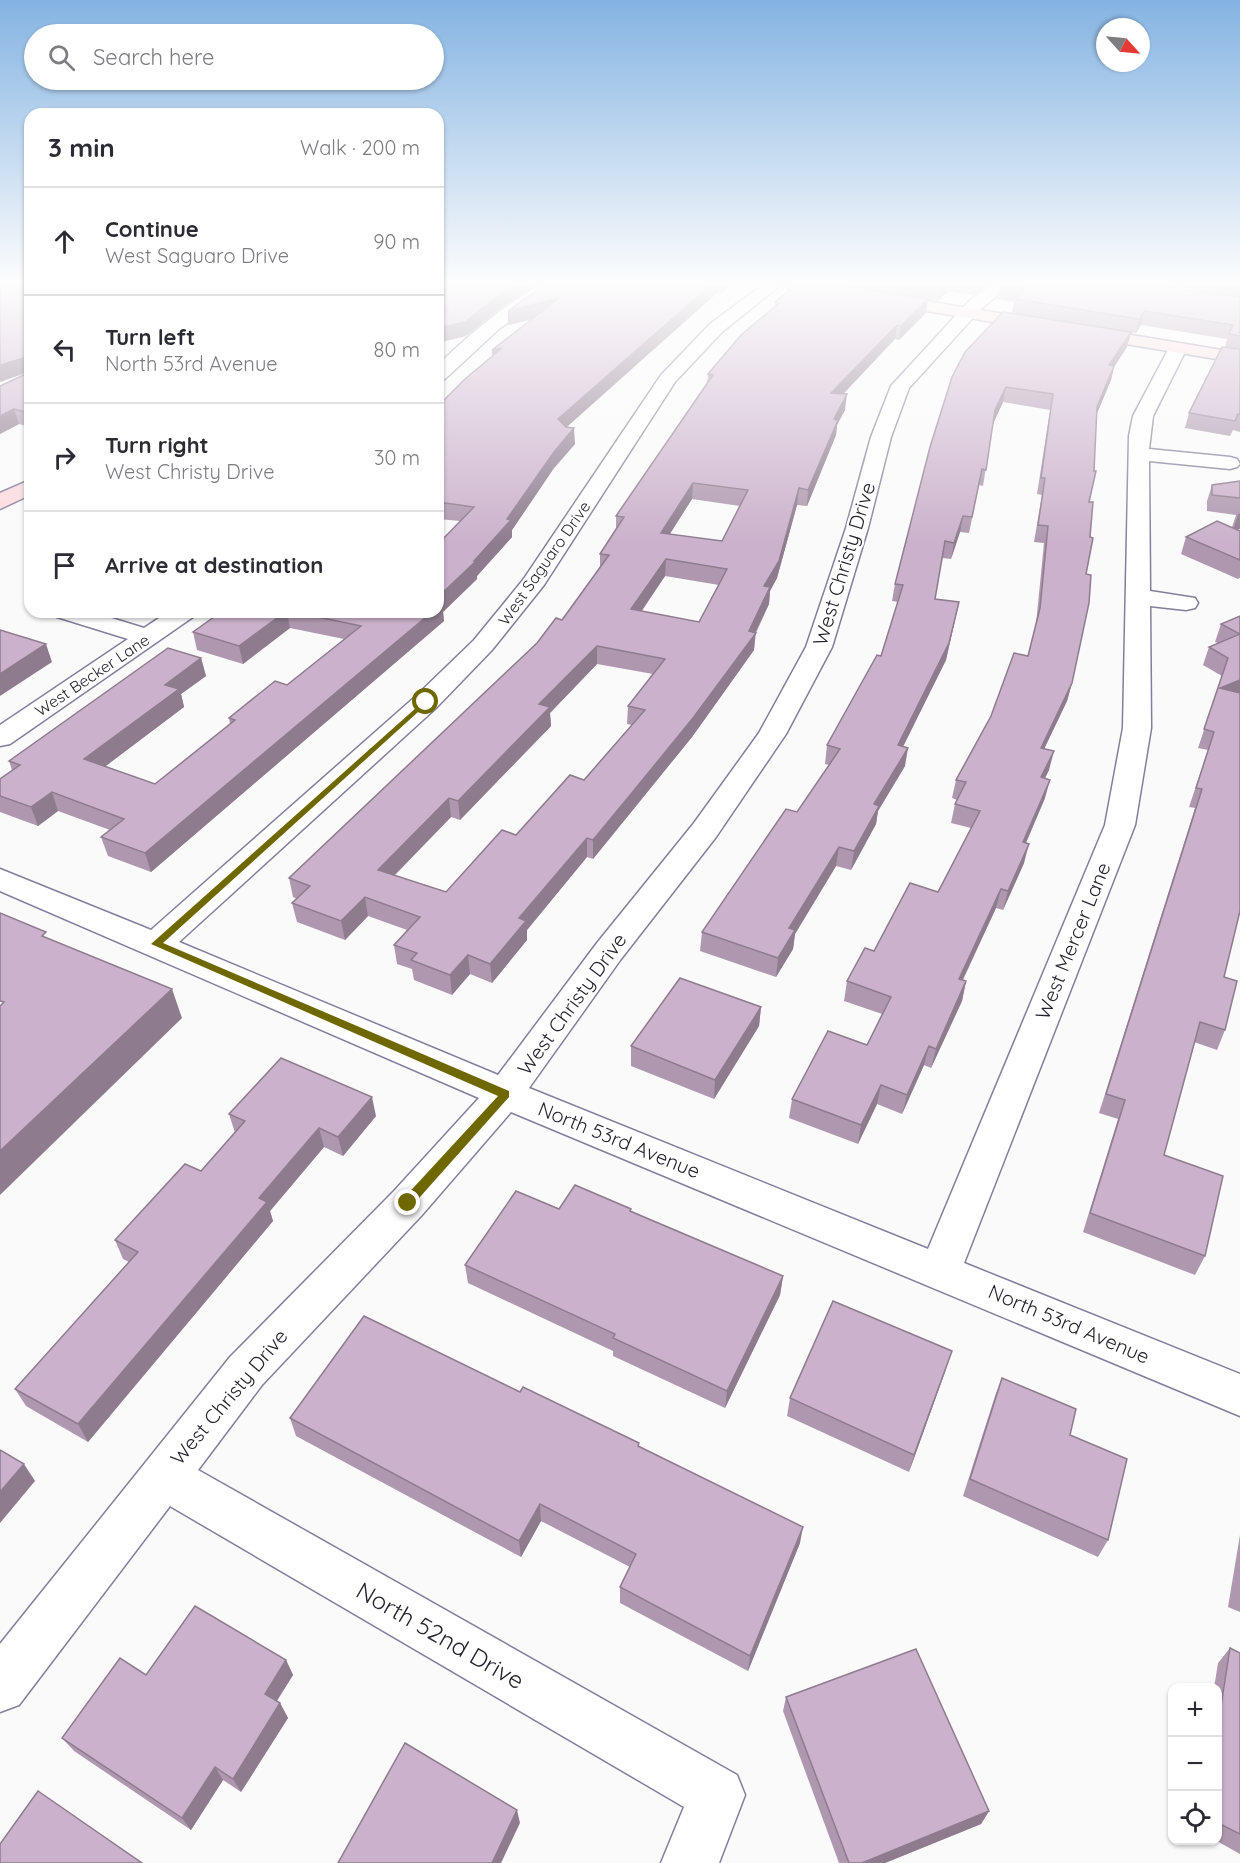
<!DOCTYPE html>
<meta charset="utf-8">
<style>
:root{--surface:#fff;--page:#f2f2f3;--text:#2b2b33;--muted:#7c7c81;--line:#e1e1e2}
body{margin:0;font-family:Quicksand,sans-serif;background:var(--page);color:var(--text)}
.controls{position:absolute;right:18px;bottom:18px;display:grid;overflow:hidden;border-radius:12px;box-shadow:0 2px 4px #0004}
.controls button{width:54px;height:54px;display:grid;place-items:center;padding:0;border:0;border-bottom:2px solid var(--line);background:var(--surface);color:var(--text);font:30px sans-serif}
.compass{position:absolute;left:1096px;top:18px;width:54px;height:54px;border-radius:50%;background:var(--surface);box-shadow:0 2px 4px #0004;rotate:117deg}
.stop{position:absolute;width:18px;height:18px;margin:-14px;border:4px solid #6f6800;border-radius:50%;background:#fff}
.stop.end{background:#6f6800;border-color:#fff;box-shadow:0 2px 6px #0008}
.list{margin:0;padding:0;list-style:none}
h2{display:flex;justify-content:space-between;align-items:center;height:78px;margin:0;padding:0 24px;font-size:26px}
h2 small{font-size:20px;font-weight:400;color:var(--muted)}
.list li{display:grid;grid-template-columns:39px 1fr auto;gap:18px;align-items:center;box-sizing:border-box;height:108px;padding:0 24px;border-top:2px solid var(--line)}
.list b{display:block;font-size:22px;white-space:nowrap}
.list p{margin:0;font-size:20px;white-space:nowrap;color:var(--muted)}
.list em{font-size:20px;font-style:normal;color:var(--muted)}
.icon{flex:none;width:33px;height:33px;fill:none;stroke:currentColor;stroke-width:2;stroke-linecap:round;stroke-linejoin:round}
.map{position:relative;flex:none;width:1240px;height:1863px;overflow:hidden}
.search{position:absolute;background:var(--surface);box-shadow:0 2px 4px #0004;left:24px;top:24px;width:420px;height:66px;display:flex;align-items:center;gap:15px;box-sizing:border-box;padding:0 21px;border-radius:33px;color:var(--muted);font-size:22px}
.panel{position:absolute;background:var(--surface);box-shadow:0 2px 4px #0004;left:24px;top:108px;width:420px;height:510px;border-radius:18px}
.map>svg:first-child{display:block}
</style>
<div class="map">
<svg width="1240" height="1863" viewBox="0 0 1240 1863">
<rect width="100%" height="100%" fill="#fafafa"/>
<g fill="none" stroke-linecap="round" stroke-linejoin="round">
<defs>
<g id="street">
<path d="M542 283H562L499 329 445 379 438 381V365C470 333 504 306 542 283Z"/>
<path d="M765 283H783L722 332 675 382 544 585 492 650 436 708 179 942 498 1075 597 943 694 823 759 733 806 647 846 528 871 437 891 386 969 301 994 283H1012L981 309 909 388 891 437 868 528 832 647 786 734 716 837 621 959 529 1088 928 1249 1105 825 1123 728 1129 436 1133 416 1169 348 1172 344H1184L1187 348 1153 416 1149 449 1230 457 1237 459 1240 464 1237 467 1230 469 1149 461 1150 591 1195 598 1198 603 1195 608 1186 610 1150 606 1151 728 1135 825 964 1263 1240 1374V1416L511 1112 422 1215 262 1385 198 1470 737 1775 745 1795 719 1863H661L684 1807 170 1506 19 1705 0 1712V1644L230 1357 394 1191 479 1098 0 891V869L151 930 416 696 474 640 523 580 661 375 710 324Z"/>
<path d="M54 612H92L144 628 168 612H196L193 617 10 744 0 746V725L128 639 57 617Z"/>
</g>
<g id="secondary">
<path d="M780 283H818L1240 353V363L788 288Z"/>
<path d="M30 480V495L0 509V493Z"/>
</g>
</defs>
<use href="#street" stroke="#847e9c" stroke-width="3"/>
<use href="#secondary" stroke="#847e9c" stroke-width="3"/>
<use href="#street" fill="#fff" fill-rule="evenodd"/>
<use href="#secondary" fill="#fad9de" fill-rule="evenodd"/>
</g>
<g fill="#af98af" fill-rule="evenodd">
<path d="M0 283H30V427L19 424 0 434 28 372 0 382Z"/>
<path d="M547 283H734L721 293 718 292 566 427 575 444 554 468 512 530V537L477 576V579L443 612 444 621 151 872 108 856 101 837 110 830 58 811 38 826 0 812V779L12 770 9 761 201 658 206 676 181 694 184 707 105 766 155 784 230 724 229 718 287 685 344 639 290 628 243 664 197 650 193 632 221 612H438L460 521 438 519V406L493 356 492 350 533 319 508 325Z"/>
<path d="M832 283H990L973 295 948 291 938 301Z"/>
<path d="M1160 283H1240V432L1233 430 1230 436 1185 428 1189 413 1225 347 1227 339 1141 325 1136 333H1131L1127 347 1114 367 1111 380 1096 415 1089 502 1086 574 1072 683 1067 701 1044 749 1049 770 1045 778V798L1026 843 1024 863 1003 910 996 908 963 980 966 981 962 1001 931 1068 924 1065 902 1114 877 1104 858 1144 789 1118 792 1099 867 1045 882 1014 844 1001 847 981 874 951 938 892 971 828 951 823 955 804 957 800 952 798 956 780 1028 656 1036 624 1044 543 1034 542 1042 495 1037 494 1050 410 1003 402 993 424 983 486 979 485 969 533 960 532 951 559 942 558 935 599 959 602 946 660 903 746 905 766 878 811 876 824 851 870 836 866 795 934 793 949 776 977 700 951 702 932 797 812 829 765 825 764 827 745 881 656 898 602 892 601 895 584 1012 313 1014 302 997 299 999 285 1176 288 1221 294Z"/>
<path d="M775 302 926 313 899 340 895 339 843 394 845 410 837 425 836 435 807 506 797 505 777 578 770 591 769 604 756 633 754 650 692 737 593 859 587 857 527 930V940L492 983 470 974 452 995 414 980 412 969 397 964 394 945 407 930 368 916 345 940 297 922 292 903 297 899 293 897 289 878 562 620 600 567V554L616 529V516L707 384 708 374 775 306ZM692 499 740 506 722 541 670 534ZM665 576 719 585 699 622 642 611ZM597 664 653 674 628 706 627 724 632 725 584 780 446 892 395 875 451 817 460 820 551 726 550 713Z"/>
<path d="M1240 481V529L1238 530 1240 531V578L1238 579 1181 554 1186 537 1232 527 1236 515 1207 511V501L1212 485Z"/>
<path d="M1240 616 1224 977 1225 1030 1217 1050 1194 1042 1164 1155 1205 1256 1195 1275 1083 1232 1118 1119 1099 1113 1195 808 1189 807 1208 750 1198 748 1222 676 1203 665 1209 647 1218 643 1215 642 1221 624Z"/>
<path d="M761 1007 759 1026 714 1099 631 1066V1046Z"/>
<path d="M229 1114 376 1116 343 1156 324 1147 270 1211 273 1221 88 1442 26 1406 15 1389 129 1262 123 1259 115 1240 201 1171 235 1133Z"/>
<path d="M559 1209 631 1212 783 1276 780 1295 725 1408 613 1356V1351L468 1283 465 1265Z"/>
<path d="M946 1369 909 1472 787 1416 790 1398Z"/>
<path d="M1002 1378 1070 1435 1108 1540 1098 1557 963 1496 995 1396Z"/>
<path d="M520 1392 639 1443V1447L800 1543 748 1671 620 1603V1587L630 1567 541 1521 521 1557 296 1436 290 1418Z"/>
<path d="M1240 1535V1612L1228 1607Z"/>
<path d="M1230 1648 1240 1653V1854L1215 1840H1218V1688H1214L1218 1663Z"/>
<path d="M286 1660 293 1675 277 1701 280 1703 288 1718 241 1792 223 1780 191 1830 74 1751 62 1738 146 1675Z"/>
<path d="M786 1697 989 1811 981 1824 885 1863H839L783 1711Z"/>
</g>
<g fill="#8e7c8e">
<path d="M517 283H538L500 309 466 336 438 343V328Z"/>
<path d="M713 283H718V292L559 434 558 419Z"/>
<path d="M721 283H734L721 293Z"/>
<path d="M944 283H949L948 291 938 301 940 287Z"/>
<path d="M975 283H990L973 295Z"/>
<path d="M559 298 560 312 508 325V311Z"/>
<path d="M928 299 926 313 899 340 901 326Z"/>
<path d="M1145 311 1141 325 1136 333 1139 319Z"/>
<path d="M897 325 895 339 830 408 831 393Z"/>
<path d="M1131 332 1127 347 1114 367 1111 380 1093 423 1109 365Z"/>
<path d="M502 348 493 364 492 350Z"/>
<path d="M27 357 30 367V379L28 372 0 382V365Z"/>
<path d="M1006 387 1003 402 992 426 995 410Z"/>
<path d="M847 394 845 410 837 425 836 435 807 506 808 490 834 419Z"/>
<path d="M14 409 19 424 0 434V416Z"/>
<path d="M30 410V425L26 412Z"/>
<path d="M574 428 575 444 554 468 512 530V537L477 576V579L443 612 444 621 151 872 145 853 432 612H438V597L507 519 554 452Z"/>
<path d="M693 483 692 499 660 549 661 533Z"/>
<path d="M799 488 797 505 777 578 770 591 769 604 755 633 754 650 692 737 593 859V840L764 586Z"/>
<path d="M1240 513V529L1233 530 1238 514Z"/>
<path d="M963 516 960 532 951 559 954 543Z"/>
<path d="M666 559 665 576 631 626V609Z"/>
<path d="M959 602 946 660 895 763 898 745Z"/>
<path d="M285 612H287L290 628 243 664 239 646Z"/>
<path d="M46 644 52 662 0 696V674Z"/>
<path d="M597 646V664L550 713 551 726 460 820 458 801 539 704Z"/>
<path d="M201 658 206 676 181 694 184 707 90 778 84 759 165 685Z"/>
<path d="M1240 680V695L1220 688Z"/>
<path d="M1072 683 1067 701 1036 766 1041 748Z"/>
<path d="M908 748 905 766 878 811 876 824 851 870 854 851 874 804Z"/>
<path d="M1054 751 1049 770 1036 796 1041 777Z"/>
<path d="M1050 780 1045 798 1018 861 1023 842Z"/>
<path d="M52 792 58 811 38 826 31 807Z"/>
<path d="M449 798 451 817 381 889 378 870Z"/>
<path d="M587 838V857L527 930V940L492 983 490 964 519 918Z"/>
<path d="M1029 844 1024 863 1003 910 1008 891Z"/>
<path d="M839 847 836 866 795 934 793 949 776 977 778 958 789 928Z"/>
<path d="M1001 889 996 908 954 998 959 979Z"/>
<path d="M365 897 368 916 345 940 341 921Z"/>
<path d="M468 955 470 974 452 995 450 975Z"/>
<path d="M966 981 962 1001 931 1068 936 1049Z"/>
<path d="M172 989 182 1018 0 1195V1151Z"/>
<path d="M761 1007 759 1026 714 1099 715 1080Z"/>
<path d="M929 1046 924 1065 902 1114 907 1095Z"/>
<path d="M881 1085 877 1104 858 1144 861 1125Z"/>
<path d="M372 1097 376 1116 343 1156 338 1137Z"/>
<path d="M319 1128 324 1147 270 1211 273 1221 88 1442 78 1424 259 1198Z"/>
<path d="M783 1276 780 1295 725 1408 727 1391Z"/>
<path d="M952 1351 946 1369 909 1472 914 1455Z"/>
<path d="M24 1464 35 1481 0 1523V1492Z"/>
<path d="M540 1504 541 1521 521 1557 519 1541Z"/>
<path d="M803 1527 800 1543 748 1671 750 1656Z"/>
<path d="M286 1660 293 1675 272 1708 265 1694Z"/>
<path d="M280 1703 288 1718 241 1792 233 1779Z"/>
<path d="M215 1767 223 1780 191 1830 182 1818Z"/>
<path d="M517 1810 520 1823 501 1863H492Z"/>
<path d="M989 1811 981 1824 885 1863H862Z"/>
</g>
<g fill="#cbb1cb" stroke="#8e7c8e" stroke-width="1.5" fill-rule="evenodd">
<path d="M0 283H30V371H28L27 357 0 365Z"/>
<path d="M449 283H517L499 295 465 322 438 328V289Z"/>
<path d="M547 283H713L558 419 566 427 574 428 554 452 507 519 511 520 474 561H476L438 597V544L474 507 438 502V406L465 379 502 348 492 350 559 298 508 311Z"/>
<path d="M798 283H828L928 299 901 326 897 325 831 393 847 394 834 419 838 420 808 490 799 488 779 561 764 586 770 587 749 631 756 633 693 718 631 794 593 840 587 838 519 918 526 921 490 964 468 955 450 975 411 960 417 953 394 945 420 917 365 897 341 921 292 903 310 886 289 878 537 643 556 618 562 620 609 555 600 554 624 517 616 516 713 375 708 374 741 335 779 303 775 302ZM693 483 748 490 722 541 661 533ZM666 559 727 569 699 622 631 609ZM597 646 665 659 628 706 645 710 584 780 570 775 516 835 502 830 446 892 378 870 449 798 458 801 550 707 539 704Z"/>
<path d="M916 283H944L940 287Z"/>
<path d="M1002 283H1158L1176 288 1240 297V336L1229 334 1233 325 1145 311 1139 319 1014 299 1025 289 999 285Z"/>
<path d="M1003 312 1131 332 1109 365 1114 366 1097 407 1094 471H1096L1089 502H1093L1090 537 1093 538 1086 574 1091 575 1089 603 1072 683 1041 748 1054 751 1041 777 1050 780 1023 842 1029 844 1008 891 1001 889 959 979 966 981 936 1049 929 1046 907 1095 881 1085 861 1125 792 1099 828 1031 867 1045 891 997 847 981 865 948 874 951 910 883 938 892 980 811 955 804 966 782 956 780 991 716 1014 653 1028 656 1040 608 1048 526 1038 525 1045 478H1041L1053 394 1006 387 995 410 986 470 982 469 972 517 963 516 954 543 945 541 935 599 959 602 949 643 898 745 908 748 874 804 879 806 854 851 839 847 789 928 795 930 778 958 702 932 786 809 797 812 840 749 827 745 877 655 881 656 903 585 895 584 930 447 952 377 965 352Z"/>
<path d="M1222 347 1240 349V415L1238 414 1235 421 1189 413Z"/>
<path d="M30 372V410L26 412 14 409 0 416V386Z"/>
<path d="M1240 481V498L1212 495V485Z"/>
<path d="M1217 521 1240 531V560L1186 537Z"/>
<path d="M221 612H285L239 646 193 632Z"/>
<path d="M294 612H432L145 853 101 837 124 819 52 792 31 807 0 796V779L20 765 9 761 168 648 201 658 165 685 179 689 84 759 155 784 235 720 229 718 275 681 287 685 361 626Z"/>
<path d="M1240 616V634L1221 624Z"/>
<path d="M0 630 46 644 0 674Z"/>
<path d="M1240 634V680L1220 688 1240 693V911L1224 977 1237 981 1225 1030 1200 1022 1164 1155 1223 1176 1205 1256 1090 1213 1125 1100 1106 1094 1202 789 1196 788 1214 732 1204 729 1228 658 1209 647Z"/>
<path d="M0 913 46 932 42 936 172 989 0 1151V1006L4 1002 0 1001Z"/>
<path d="M680 978 761 1007 715 1080 631 1046Z"/>
<path d="M281 1058 372 1097 338 1137 319 1128 259 1198 267 1202 78 1424 15 1389 138 1252 115 1240 185 1164 201 1171 245 1121 229 1114Z"/>
<path d="M575 1185 631 1209 630 1211 783 1276 727 1391 613 1338 615 1334 465 1265 516 1191 559 1209Z"/>
<path d="M833 1301 952 1351 914 1455 790 1398Z"/>
<path d="M364 1316 520 1392 523 1387 639 1443 638 1446 803 1527 750 1656 620 1587 636 1554 540 1504 519 1541 290 1418Z"/>
<path d="M1002 1378 1076 1409 1070 1435 1127 1459 1108 1540 970 1479Z"/>
<path d="M0 1450 24 1464 0 1492Z"/>
<path d="M195 1606 286 1660 265 1694 280 1703 233 1779 215 1767 182 1818 62 1738 120 1658 146 1675Z"/>
<path d="M1230 1648 1240 1653V1834L1218 1823V1725Z"/>
<path d="M916 1649 989 1811 862 1863H849L786 1697Z"/>
<path d="M405 1743 517 1810 492 1863H338Z"/>
<path d="M38 1791 142 1863H0V1844Z"/>
</g>
<linearGradient id="sky" x2="0" y2="1"><stop stop-color="#84b3e2"/><stop offset="0.52" stop-color="#fdfdfd"/><stop offset="1" stop-color="#fdfdfd" stop-opacity="0"/></linearGradient>
<rect width="1240" height="544" fill="url(#sky)"/>
<path fill="#6f6800" d="M426 699 428 700V703L163 943 509 1091V1097L412 1206 408 1207 402 1203 403 1199 498 1096 151 944Z"/>
<g text-anchor="middle" stroke-width="4.5" stroke-linejoin="round" paint-order="stroke">
<g font-size="16" fill="#26232f" stroke="#fff">
<text transform="translate(544 563) rotate(-55)" y="6">West Saguaro Drive</text>
<text transform="translate(92 675) rotate(-34)" y="6">West Becker Lane</text>
</g>
<g font-size="20" fill="#26232f" stroke="#fff">
<text transform="translate(844 564) rotate(-73)" y="7">West Christy Drive</text>
<text transform="translate(1073 941) rotate(-68)" y="7">West Mercer Lane</text>
<text transform="translate(572 1004) rotate(-54)" y="7">West Christy Drive</text>
<text transform="translate(619 1140) rotate(22)" y="7">North 53rd Avenue</text>
<text transform="translate(1069 1324) rotate(23)" y="7">North 53rd Avenue</text>
<text transform="translate(229 1397) rotate(-50)" y="7">West Christy Drive</text>
</g>
<g font-size="24" fill="#26232f" stroke="#fff">
<text transform="translate(440 1636) rotate(30)" y="8">North 52nd Drive</text>
</g>
</g>
</svg>
<div class="controls">
<button>+</button>
<button>−</button>
<button><svg class="icon" aria-label="locate" viewBox="0 0 24 24"><circle cx="12" cy="12" r="6"/><path d="M12 2v4M12 18v4M2 12h4M18 12h4"/></svg></button>
</div>
<svg class="compass" viewBox="-18 -18 36 36"><path d="M0-13l5 13h-10z" fill="#e53935"/><path d="M0 13l5-13h-10z" fill="#7c7c81"/></svg>
<div class="stop" style="left:426px;top:702px"></div>
<div class="stop end" style="left:408px;top:1203px"></div>
<div class="search"><svg class="icon" aria-label="search" viewBox="0 0 24 24"><circle cx="10" cy="10" r="6"/><path d="M15 15l6 6"/></svg>Search here</div>
<section class="panel">
<h2>3 min<small>Walk · 200 m</small></h2>
<ul class="list">
<li><svg class="icon" aria-label="ahead" viewBox="0 0 24 24"><path d="M12 20V5M6 11l6-6 6 6"/></svg><div><b>Continue</b><p>West Saguaro Drive</p></div><em>90 m</em></li>
<li><svg class="icon" aria-label="left" viewBox="0 0 24 24"><path d="M17 20v-9H6M10 6l-5 5 5 5"/></svg><div><b>Turn left</b><p>North 53rd Avenue</p></div><em>80 m</em></li>
<li><svg class="icon" aria-label="right" viewBox="0 0 24 24"><path d="M7 20v-9h11M14 6l5 5-5 5"/></svg><div><b>Turn right</b><p>West Christy Drive</p></div><em>30 m</em></li>
<li><svg class="icon" aria-label="arrive" viewBox="0 0 24 24"><path d="M6 21V4h12l-3 4 3 4H6"/></svg><div><b>Arrive at destination</b></div></li>
</ul>
</section>
</div>
